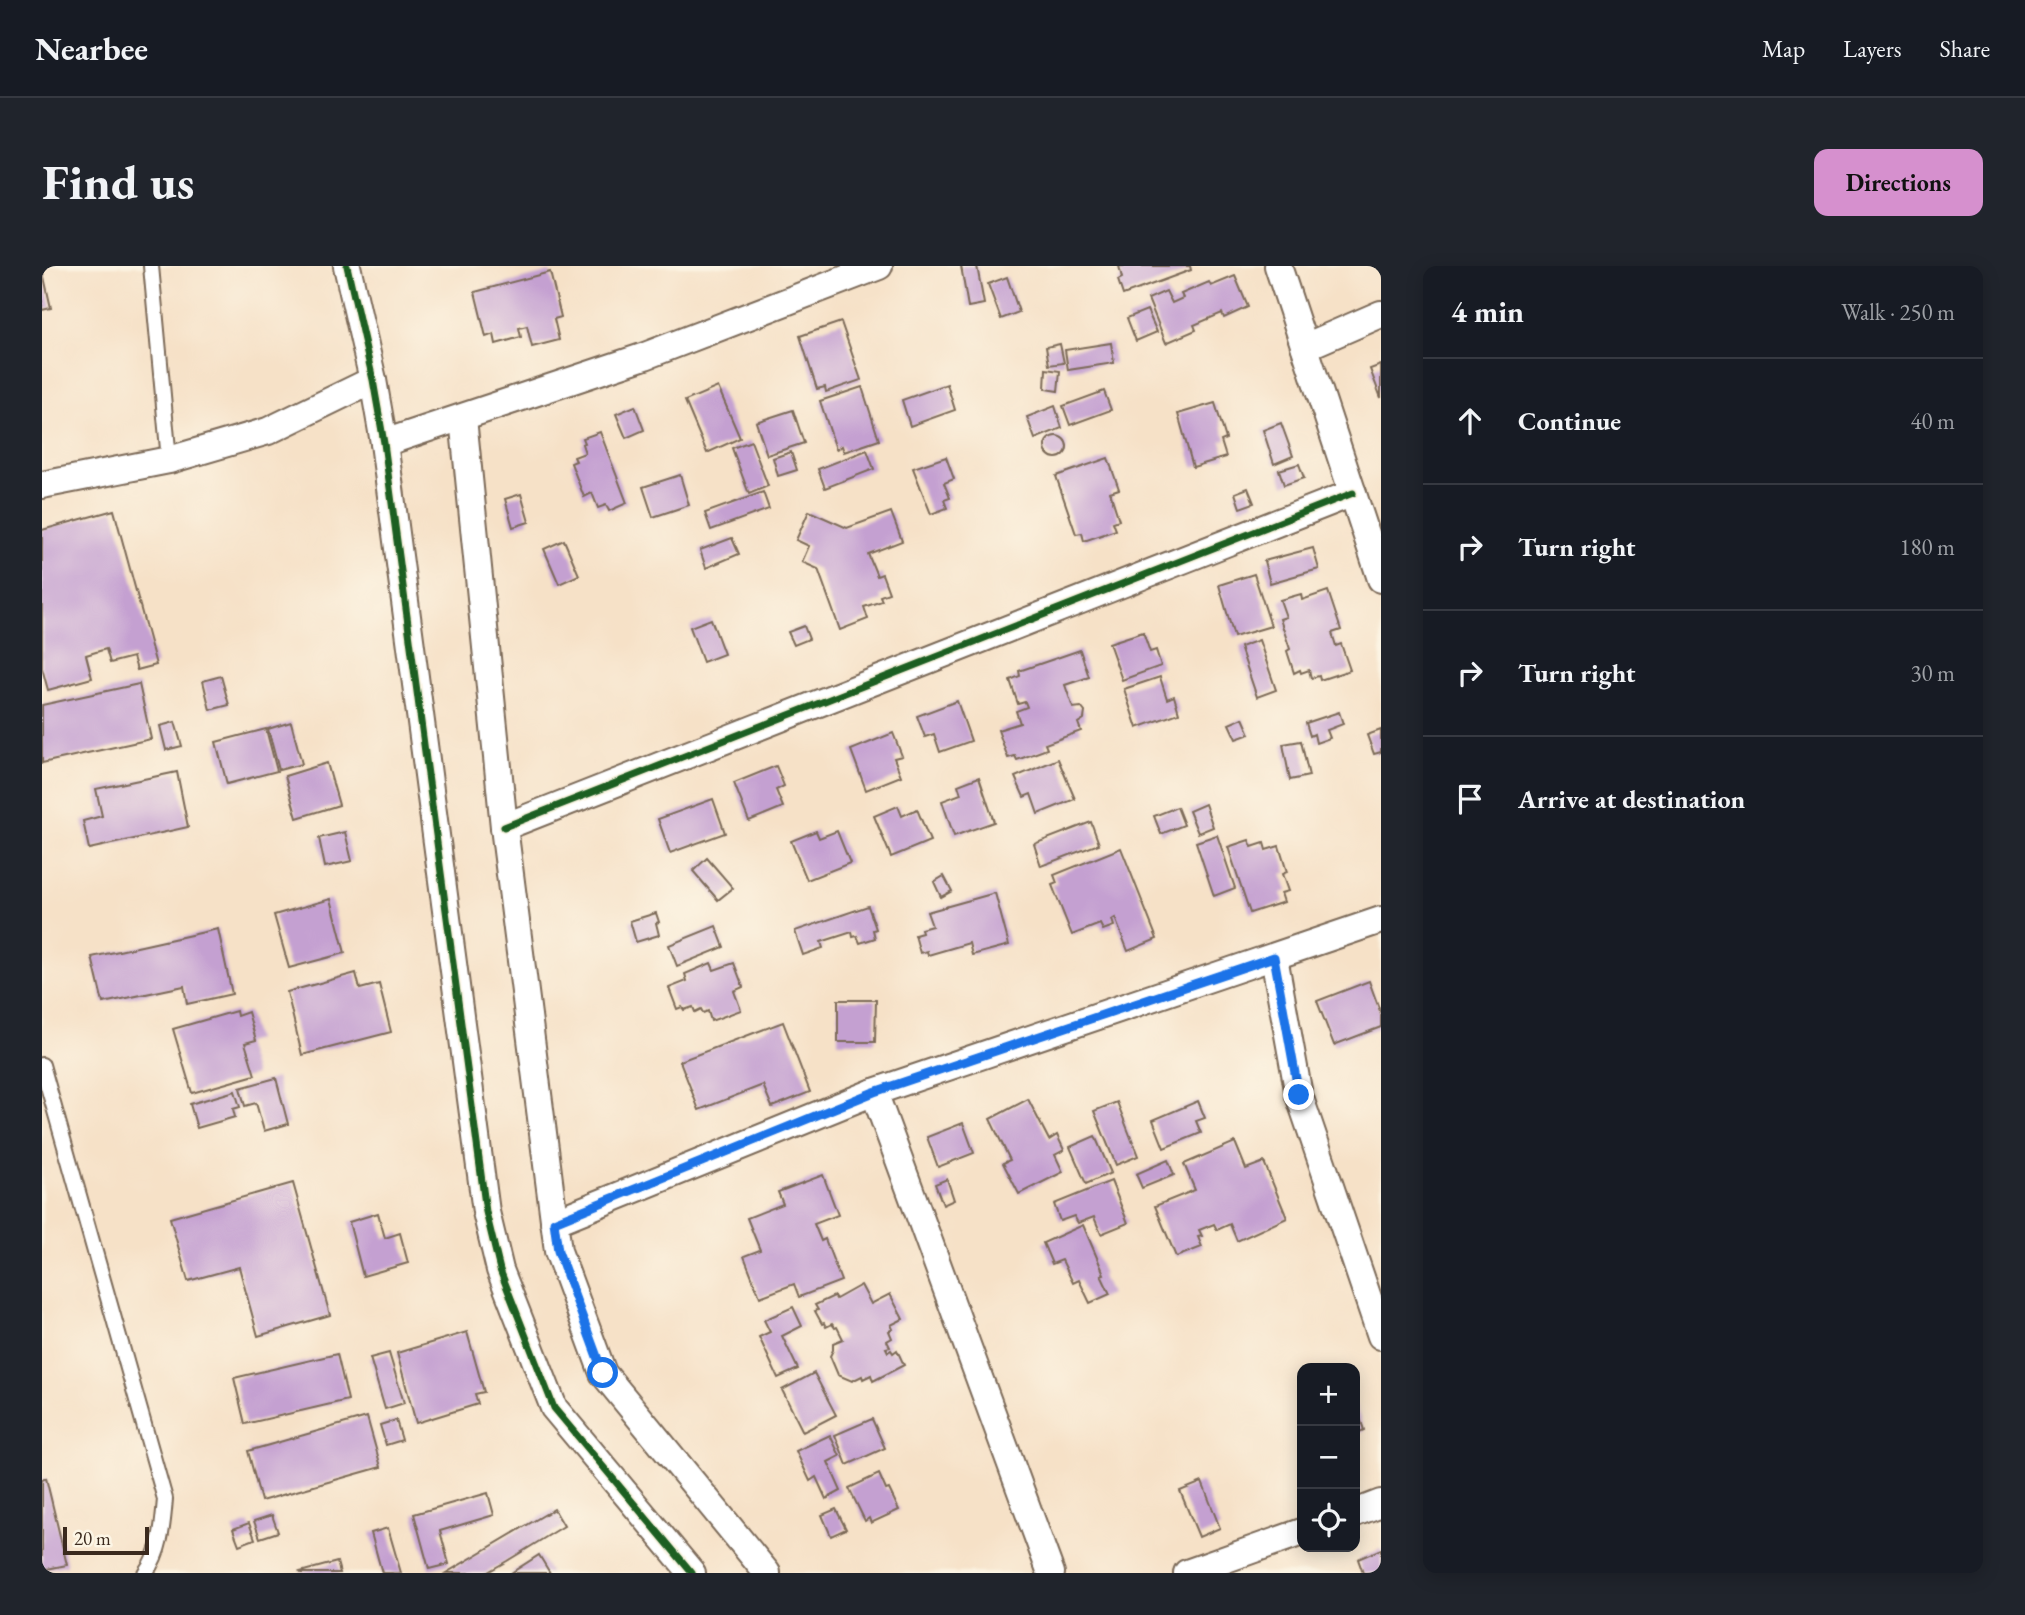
<!DOCTYPE html>
<meta charset="utf-8">
<style>
:root{--surface:#171b24;--page:#20242c;--text:#f1f3f6;--muted:#9ea1a6;--line:#363941;--accent:#d690ce}
body{margin:0;font-family:"EB Garamond",serif;background:var(--page);color:var(--text)}
.controls{position:absolute;right:21px;bottom:21px;display:grid;overflow:hidden;border-radius:14px;box-shadow:0 4px 18px #0003}
.controls button{width:63px;height:63px;display:grid;place-items:center;padding:0;border:0;border-bottom:2px solid var(--line);background:var(--surface);color:var(--text);font:35px sans-serif}
.scale{position:absolute;left:21px;bottom:18px;width:86px;box-sizing:border-box;padding-left:7px;border:4px solid #3b2a1e;border-top:0;font-size:19px;line-height:24px;white-space:nowrap;color:#3b2a1e;-webkit-text-stroke:5px #fcf5e5;paint-order:stroke}
.stop{position:absolute;width:21px;height:21px;margin:-16px;border:5px solid #1a73e8;border-radius:50%;background:#fff}
.stop.end{background:#1a73e8;border-color:#fff;box-shadow:0 2px 7px #0008}
.list{margin:0;padding:0;list-style:none}
h2{display:flex;justify-content:space-between;align-items:center;height:91px;margin:0;padding:0 28px;font-size:30px}
h2 small{font-size:23px;font-weight:400;color:var(--muted)}
.list li{display:grid;grid-template-columns:46px 1fr auto;gap:21px;align-items:center;box-sizing:border-box;height:126px;padding:0 28px;border-top:2px solid var(--line)}
.list b{display:block;font-size:26px;white-space:nowrap}
.list em{font-size:23px;font-style:normal;color:var(--muted)}
.icon{flex:none;width:38px;height:38px;fill:none;stroke:currentColor;stroke-width:2;stroke-linecap:round;stroke-linejoin:round}
.map{position:relative;flex:none;width:1339px;height:1307px;overflow:hidden;border-radius:14px}
header{display:flex;align-items:center;gap:42px;box-sizing:border-box;height:98px;padding:0 35px;background:var(--surface);border-bottom:2px solid var(--line)}
header strong{font-size:33px}
nav{display:flex;gap:38px;margin-inline-start:auto;font-size:24px}
.intro{display:flex;align-items:center;justify-content:space-between;box-sizing:border-box;height:168px;padding:0 42px}
h1{margin:0;font-size:49px}
.button{padding:18px 32px;border-radius:14px;background:var(--accent);color:#111;font-size:24px;font-weight:700}
main{display:flex;gap:42px;padding:0 42px}
aside{flex:1;background:var(--surface);border-radius:14px;box-shadow:0 4px 18px #0003}
.map>svg:first-child{display:block}
</style>
<header>
<strong>Nearbee</strong>
<nav><a>Map</a><a>Layers</a><a>Share</a></nav>
</header>
<div class="intro"><h1>Find us</h1><a class="button">Directions</a></div>
<main>
<div class="map">
<svg width="1339" height="1307" viewBox="0 0 1339 1307">
<rect width="100%" height="100%" fill="#fcf5e5"/>
<filter id="ink" filterUnits="userSpaceOnUse"><feTurbulence type="fractalNoise" baseFrequency=".0143" numOctaves="2"/><feDisplacementMap in="SourceGraphic" scale="14" xChannelSelector="R" yChannelSelector="G"/><feConvolveMatrix kernelMatrix="1 2 1 2 8 2 1 2 1" color-interpolation-filters="sRGB"/></filter>
<filter id="wash" filterUnits="userSpaceOnUse"><feTurbulence type="fractalNoise" baseFrequency=".00686" numOctaves="4" result="noise"/><feDisplacementMap in="SourceGraphic" scale="28" xChannelSelector="R" yChannelSelector="G"/><feGaussianBlur stdDeviation="1.57" result="paint"/><feColorMatrix in="noise" values="0 0 0 0 0 0 0 0 0 0 0 0 0 0 0 0 0 1.4 0 .05"/><feComposite in="paint" operator="in"/></filter>
<g filter="url(#wash)">
<rect width="100%" height="100%" fill="#f6e1c7"/>
<g id="blocks">
<g fill="#c4a0d1">
<path d="M919 0H935L942 38 926 41Z"/>
<path d="M1077 0H1148L1149 4 1081 29 1076 14 1080 12Z"/>
<path d="M0 2 9 42 0 44Z"/>
<path d="M508 6 519 51 512 53 517 74 490 81 485 60 477 62 479 71 454 78 452 68 444 71 433 26Z"/>
<path d="M1193 10 1206 41 1182 52 1180 47 1152 59 1154 64 1124 77 1106 33 1124 25 1130 37 1141 32 1139 28 1167 16 1169 20Z"/>
<path d="M965 11 977 46 959 53 946 18Z"/>
<path d="M1105 44 1115 66 1094 75 1085 52Z"/>
<path d="M799 56 819 114 784 126 783 121 775 123 758 70Z"/>
<path d="M1069 77 1072 97 1026 104 1023 84Z"/>
<path d="M1018 78 1022 97 1007 99 1004 81Z"/>
<path d="M1339 99V132L1328 103Z"/>
<path d="M1004 103 1018 105 1016 125 1003 123Z"/>
<path d="M905 118 913 144 868 160 860 134Z"/>
<path d="M676 121 698 172 665 187 643 135Z"/>
<path d="M820 121 837 174 802 186 800 180 794 183 778 135Z"/>
<path d="M1062 125 1069 144 1028 159 1021 140Z"/>
<path d="M1173 137 1184 173 1179 175 1184 191 1151 201 1136 148Z"/>
<path d="M593 140 602 164 584 172 574 148Z"/>
<path d="M1013 140 1020 162 993 173 985 151Z"/>
<path d="M751 144 762 177 725 189 714 156Z"/>
<path d="M1239 157 1251 190 1232 198 1221 164Z"/>
<path d="M558 166 585 237 567 245 564 239 556 242 550 227 542 231 529 197 534 195 532 191 543 187 540 178 543 177 541 172Z"/>
<circle cx="1014" cy="181" r="11"/>
<path d="M709 175 726 220 707 228 690 182Z"/>
<path d="M825 184 832 203 783 222 776 203Z"/>
<path d="M749 186 755 204 736 210 731 192Z"/>
<path d="M904 191 912 213 902 217 908 232 902 234 905 242 889 248 871 202Z"/>
<path d="M1066 192 1077 223 1068 226 1077 254 1071 256 1074 264 1042 275 1040 267 1034 268 1014 210Z"/>
<path d="M1257 198 1262 212 1242 219 1237 204Z"/>
<path d="M638 209 647 239 611 251 601 221Z"/>
<path d="M1206 222 1212 237 1198 242 1193 227Z"/>
<path d="M721 226 727 243 669 264 663 247Z"/>
<path d="M479 228 487 256 471 261 463 233Z"/>
<path d="M72 244 114 399 95 404 91 391 68 397 64 383 44 389 50 412 6 424 0 402V264Z"/>
<path d="M767 245 805 262 849 246 860 275 826 288 835 310 840 308 847 327 838 330 840 335 822 341 826 353 798 364 776 303 760 296 767 280 754 274Z"/>
<path d="M690 272 697 288 664 302 658 284Z"/>
<path d="M522 274 537 309 517 318 502 283Z"/>
<path d="M1271 282 1277 303 1228 317 1222 295Z"/>
<path d="M1212 308 1229 360 1192 371 1177 319Z"/>
<path d="M1286 325 1299 364 1290 367 1294 380 1299 378 1308 404 1278 414 1277 410 1269 412 1267 404 1259 407 1258 404 1252 407 1245 385 1248 383 1238 353 1244 351 1238 334 1259 328 1260 334Z"/>
<path d="M669 353 682 388 661 396 648 361Z"/>
<path d="M762 360 767 373 752 379 746 366Z"/>
<path d="M1101 366 1108 386 1114 384 1119 400 1080 414 1067 377Z"/>
<path d="M1217 374 1234 424 1215 431 1198 381Z"/>
<path d="M1038 384 1047 411 1023 419 1031 442 1039 441 1043 446 1042 453 1036 457 1039 465 1003 478 1005 483 975 494 973 490 966 492 956 464 978 457 974 445 985 441 983 436 976 438 968 414 978 410 977 405Z"/>
<path d="M179 410 187 439 168 444 161 415Z"/>
<path d="M1118 411 1125 433 1132 430 1137 447 1095 462 1082 423Z"/>
<path d="M97 418 109 473 0 497V439Z"/>
<path d="M915 435 929 475 898 486 892 468 883 471 875 450Z"/>
<path d="M1297 446 1301 458 1285 464 1288 472 1274 477 1272 468 1268 470 1264 457Z"/>
<path d="M1201 452 1208 468 1194 473 1187 458Z"/>
<path d="M133 456 140 480 124 484 118 460Z"/>
<path d="M249 456 260 498 237 504 226 463Z"/>
<path d="M224 463 235 505 185 518 174 476Z"/>
<path d="M1339 464V486L1332 488 1325 469Z"/>
<path d="M851 467 860 490 852 492 859 510 824 524 809 484Z"/>
<path d="M1259 475 1267 510 1248 514 1241 478Z"/>
<path d="M1016 493 1033 533 996 548 989 528 982 531 973 511Z"/>
<path d="M285 497 297 539 255 552 243 510Z"/>
<path d="M734 500 742 520 734 524 741 541 707 555 692 517Z"/>
<path d="M135 506 146 561 47 583 41 555 60 550 54 523Z"/>
<path d="M937 511 952 556 912 570 900 535 919 528 916 519Z"/>
<path d="M671 533 683 567 628 587 616 553Z"/>
<path d="M1163 538 1171 561 1156 567 1147 545Z"/>
<path d="M856 540 860 550 875 543 888 575 849 591 832 550Z"/>
<path d="M1135 541 1142 559 1119 568 1112 550Z"/>
<path d="M1049 556 1057 578 999 600 992 578Z"/>
<path d="M774 565 777 572 795 565 808 597 765 614 749 575Z"/>
<path d="M303 566 310 595 283 601 277 572Z"/>
<path d="M1175 569 1193 622 1172 630 1154 576Z"/>
<path d="M1207 574 1210 581 1222 577 1224 584 1237 580 1245 606 1240 608 1246 625 1239 627 1242 636 1208 647 1186 581Z"/>
<path d="M1079 582 1115 673 1086 685 1073 652 1070 654 1072 660 1061 664 1058 658 1030 669 1010 619 1015 617 1012 609Z"/>
<path d="M665 592 691 622 676 634 651 605Z"/>
<path d="M902 610 910 625 899 631 892 616Z"/>
<path d="M953 627 967 679 930 689 927 677 886 689 885 685 878 687 873 669 880 667 879 663 890 660 885 646Z"/>
<path d="M289 633 303 687 247 702 232 649Z"/>
<path d="M826 640 834 663 831 664 833 672 818 677 815 670 811 671 810 666 779 676 781 682 761 689 753 665Z"/>
<path d="M614 647 617 656 614 657 617 669 594 676 588 655Z"/>
<path d="M674 660 682 681 635 700 627 679Z"/>
<path d="M176 663 190 728 145 738 142 720 61 737 50 691Z"/>
<path d="M669 697 672 704 692 697 701 721 692 725 699 744 669 755 666 745 661 747 659 743 653 746 651 741 642 744 640 741 635 743 627 722 645 715 643 708Z"/>
<path d="M314 707 318 723 337 718 349 766 260 789 245 726Z"/>
<path d="M1327 715 1339 748V761L1292 779 1275 735Z"/>
<path d="M796 734H834L833 776H796Z"/>
<path d="M194 745 195 750 206 746 214 774 203 777 213 809 150 827 131 763Z"/>
<path d="M741 756 768 826 730 841 721 819 657 844 638 795Z"/>
<path d="M234 812 246 858 222 865 214 837 203 840 198 822Z"/>
<path d="M193 825 198 841 191 843 193 851 155 862 148 838Z"/>
<path d="M986 833 1007 874 1015 869 1022 884 1013 889 1021 906 977 928 961 897 968 894 948 853Z"/>
<path d="M1156 835 1163 852 1154 855 1159 867 1122 882 1111 854Z"/>
<path d="M1075 836 1096 890 1074 899 1052 845Z"/>
<path d="M921 857 932 887 896 901 885 871Z"/>
<path d="M1053 870 1069 907 1044 918 1028 881Z"/>
<path d="M1193 876 1204 903 1222 896 1245 952 1195 975 1188 958 1175 964 1172 958 1157 964 1160 970 1156 971 1160 981 1134 991 1113 940 1153 924 1142 898Z"/>
<path d="M1126 894 1132 909 1100 922 1094 908Z"/>
<path d="M781 909 796 949 772 958 779 975 783 973 799 1015 757 1031 752 1018 718 1031 702 990 718 984 705 952 741 938 736 926Z"/>
<path d="M905 913 912 934 901 939 893 918Z"/>
<path d="M1069 915 1086 957 1059 968 1052 951 1036 957 1032 950 1018 955 1012 938Z"/>
<path d="M251 917 288 1049 216 1070 197 1001 146 1015 128 952Z"/>
<path d="M336 947 343 972 358 967 366 997 321 1010 307 956Z"/>
<path d="M1041 959 1062 1008 1059 1009 1068 1028 1048 1037 1037 1014 1031 1017 1020 994 1010 998 1001 977Z"/>
<path d="M819 1019 829 1038 848 1028 861 1053 849 1059 851 1063 847 1065 850 1072 845 1075 848 1081 844 1082 846 1086 849 1084 851 1087 855 1084 862 1099 831 1115 829 1109 821 1113 820 1110 810 1115 796 1109 788 1090 791 1084V1077L801 1073 795 1061 793 1062 790 1058 784 1061 782 1057 780 1058 773 1045 776 1044 773 1039 792 1030 794 1033Z"/>
<path d="M751 1041 760 1060 740 1070 756 1103 736 1112 717 1071 728 1066 722 1054Z"/>
<path d="M425 1066 442 1126 433 1128 436 1138 374 1157 355 1087Z"/>
<path d="M347 1087 362 1137 343 1143 328 1092Z"/>
<path d="M295 1088 306 1134 203 1158 192 1112Z"/>
<path d="M772 1107 794 1149 761 1166 740 1124Z"/>
<path d="M1313 1138 1322 1164 1313 1168Z"/>
<path d="M325 1151 339 1201 219 1235 206 1185Z"/>
<path d="M830 1153 843 1182 805 1199 793 1169Z"/>
<path d="M354 1154 360 1174 344 1179 338 1159Z"/>
<path d="M788 1169 798 1190 786 1196 799 1225 784 1233 774 1211 768 1215 754 1185Z"/>
<path d="M837 1208 844 1224 847 1223 857 1244 829 1257 827 1252 823 1255 807 1222Z"/>
<path d="M4 1212 25 1299 0 1304V1214Z"/>
<path d="M1160 1216 1178 1262 1157 1271 1138 1225Z"/>
<path d="M446 1227 452 1249 398 1265 407 1298 387 1303 372 1248Z"/>
<path d="M512 1243 522 1260 465 1295 444 1307H404Z"/>
<path d="M794 1243 804 1263 789 1270 780 1249Z"/>
<path d="M230 1249 236 1266 218 1272 212 1255Z"/>
<path d="M207 1257 213 1273 197 1279 191 1263Z"/>
<path d="M346 1262 359 1307H340L329 1267Z"/>
<path d="M1339 1283V1307H1321L1316 1293Z"/>
<path d="M497 1289 508 1307H469Z"/>
<path d="M295 1296 298 1307H259L258 1306Z"/>
</g>
</g>
</g>
<g filter="url(#ink)">
<use href="#blocks" fill-opacity="0" stroke="#7c6a59" stroke-width="2"/>
<g fill="none" stroke-linecap="round" stroke-linejoin="round">
<defs>
<g id="service">
<path d="M109 0 127 194"/>
<path d="M0 799 123 1233C121 1258 119 1286 103 1307"/>
</g>
<g id="minor">
<path d="M305 0 331 114 342 177 444 946 458 1004 512 1142 650 1307"/>
<path d="M1236 0 1339 313"/>
<path d="M1263 81 1339 48"/>
<path d="M421 152 462 561 516 985 561 1107 725 1307"/>
<path d="M342 177 603 90 837 0"/>
<path d="M0 219 127 194 226 165 331 114"/>
<path d="M462 561 1311 227"/>
<path d="M1232 691 1257 829 1339 1070"/>
<path d="M832 826 1009 1307"/>
<path d="M512 956 832 826 1339 654"/>
<path d="M1313 1247 1339 1237"/>
<path d="M1145 1307 1260 1266"/>
</g>
</defs>
<use href="#service" stroke="#7c6a59" stroke-width="18"/>
<use href="#minor" stroke="#7c6a59" stroke-width="30"/>
<use href="#service" stroke="#fff" stroke-width="14"/>
<use href="#minor" stroke="#fff" stroke-width="26"/>
<defs>
<g id="cycleway">
<path d="M305 0 331 114 342 177 444 946 458 1004 512 1142 650 1307"/>
<path d="M462 561 1311 227"/>
</g>
</defs>
<use href="#cycleway" stroke="#fcf5e5" stroke-width="11"/>
<use href="#cycleway" stroke="#1b5e20" stroke-width="7"/>
</g>
</g>
<g fill="none" stroke-linecap="round" stroke-linejoin="round" filter="url(#ink)">
<path stroke="#1a73e8" stroke-width="9" d="M561 1107 516 985 512 956 832 826 1232 691 1257 829"/>
</g>
</svg>
<div class="controls">
<button>+</button>
<button>−</button>
<button><svg class="icon" aria-label="locate" viewBox="0 0 24 24"><circle cx="12" cy="12" r="6"/><path d="M12 2v4M12 18v4M2 12h4M18 12h4"/></svg></button>
</div>
<div class="scale">20 m</div>
<div class="stop" style="left:561px;top:1107px"></div>
<div class="stop end" style="left:1257px;top:829px"></div>
</div>
<aside>
<h2>4 min<small>Walk · 250 m</small></h2>
<ul class="list">
<li><svg class="icon" aria-label="ahead" viewBox="0 0 24 24"><path d="M12 20V5M6 11l6-6 6 6"/></svg><div><b>Continue</b></div><em>40 m</em></li>
<li><svg class="icon" aria-label="right" viewBox="0 0 24 24"><path d="M7 20v-9h11M14 6l5 5-5 5"/></svg><div><b>Turn right</b></div><em>180 m</em></li>
<li><svg class="icon" aria-label="right" viewBox="0 0 24 24"><path d="M7 20v-9h11M14 6l5 5-5 5"/></svg><div><b>Turn right</b></div><em>30 m</em></li>
<li><svg class="icon" aria-label="arrive" viewBox="0 0 24 24"><path d="M6 21V4h12l-3 4 3 4H6"/></svg><div><b>Arrive at destination</b></div></li>
</ul>
</aside>
</main>
